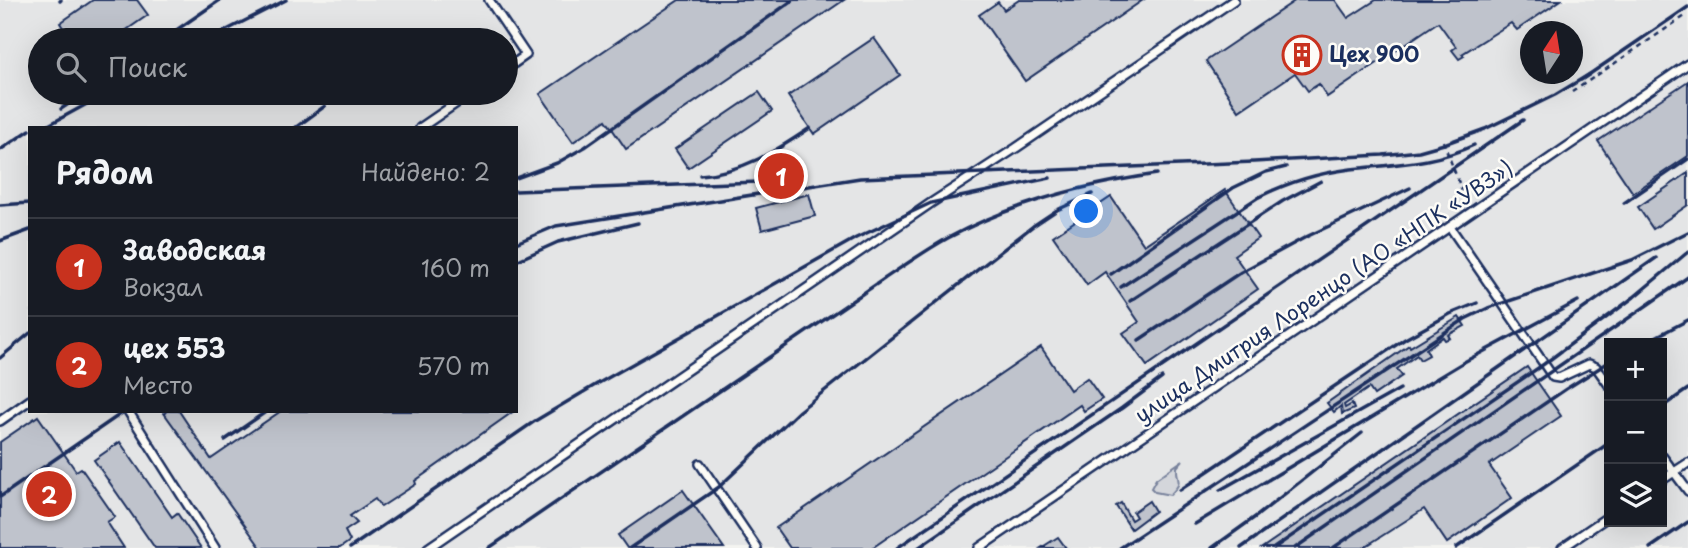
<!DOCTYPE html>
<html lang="ru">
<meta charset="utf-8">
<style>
:root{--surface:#171b24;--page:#20242c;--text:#f1f3f6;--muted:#9ea1a6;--line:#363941;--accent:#c8321e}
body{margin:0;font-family:"Playpen Sans",sans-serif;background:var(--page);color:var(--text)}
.controls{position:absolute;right:21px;bottom:21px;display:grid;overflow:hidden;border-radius:0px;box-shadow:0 7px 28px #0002}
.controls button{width:63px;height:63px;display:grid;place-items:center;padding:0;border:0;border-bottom:2px solid var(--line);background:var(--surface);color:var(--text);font:35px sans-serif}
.compass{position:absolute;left:1520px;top:21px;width:63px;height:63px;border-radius:50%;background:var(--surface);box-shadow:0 7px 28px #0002;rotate:12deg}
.you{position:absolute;left:1087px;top:212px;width:24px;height:24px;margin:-18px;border:5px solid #fff;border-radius:50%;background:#1a73e8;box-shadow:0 0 0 10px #1a73e833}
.badge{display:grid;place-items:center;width:46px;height:46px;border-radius:50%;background:var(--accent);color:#fff;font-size:23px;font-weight:700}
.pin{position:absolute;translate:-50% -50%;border:4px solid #fff;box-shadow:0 2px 7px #0006}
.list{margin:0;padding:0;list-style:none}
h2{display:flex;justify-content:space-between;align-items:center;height:91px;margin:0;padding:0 28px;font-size:30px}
h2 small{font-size:23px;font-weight:400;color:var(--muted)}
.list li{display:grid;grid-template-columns:46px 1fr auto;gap:21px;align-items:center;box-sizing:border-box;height:98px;padding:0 28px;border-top:2px solid var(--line)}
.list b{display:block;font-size:26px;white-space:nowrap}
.list p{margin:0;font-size:23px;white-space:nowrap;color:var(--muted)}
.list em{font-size:23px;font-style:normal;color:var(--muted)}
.icon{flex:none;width:38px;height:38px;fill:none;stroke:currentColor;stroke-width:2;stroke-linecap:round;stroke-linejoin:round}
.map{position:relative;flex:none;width:1688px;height:548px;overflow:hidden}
.search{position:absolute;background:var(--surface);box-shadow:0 7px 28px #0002;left:28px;top:28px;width:490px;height:77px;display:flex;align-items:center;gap:18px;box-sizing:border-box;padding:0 24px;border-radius:38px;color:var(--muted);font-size:26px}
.panel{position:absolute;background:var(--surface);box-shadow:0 7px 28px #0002;left:28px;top:126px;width:490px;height:287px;border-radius:0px}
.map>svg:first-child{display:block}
</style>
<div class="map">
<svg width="1688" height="548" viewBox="0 0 1688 548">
<rect width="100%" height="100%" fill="#f4f4f1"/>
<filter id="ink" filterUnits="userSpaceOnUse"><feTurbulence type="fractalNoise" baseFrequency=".0143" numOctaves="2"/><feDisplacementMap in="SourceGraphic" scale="14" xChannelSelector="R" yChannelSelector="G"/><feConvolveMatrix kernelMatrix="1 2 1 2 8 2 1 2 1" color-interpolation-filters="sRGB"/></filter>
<g filter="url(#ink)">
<path fill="#e4e5e6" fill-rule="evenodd" d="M0 0H1688V548H0ZM1530 32H1572V74H1530ZM40 40H506V93H40ZM30 128H516V411H30ZM1609 343H1662V522H1609Z"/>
<path fill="#d4d6db" stroke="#78829c" stroke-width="2" d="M1183 460 1177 467C1176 483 1185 480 1170 495L1155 492 1151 488 1156 479Z"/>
<g fill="#bfc3cc" stroke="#1b2f5e" stroke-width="2">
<path d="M93 0H137L148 15 112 40H71L60 23Z"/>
<path d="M679 0H844L626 149 606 120 573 142 540 94Z"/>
<path d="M1019 0H1143L1025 81 979 15 998 2 1004 10Z"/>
<path d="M1296 0H1335L1348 18 1376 0H1561L1517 30 1511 23 1462 54 1464 56 1459 59 1452 50 1456 47 1438 22 1327 97 1319 84 1308 91 1295 73 1239 111 1206 61Z"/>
<path d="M874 38 900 75 814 134 788 96Z"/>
<path d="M1688 81V156L1633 193 1598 141Z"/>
<path d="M759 92 772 111 688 168 675 149Z"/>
<path d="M1688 173V205L1653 229 1638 207Z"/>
<path d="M1225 190 1258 238 1234 255 1258 289 1147 366 1123 333 1139 322 1105 272 1087 285 1053 236 1111 197 1144 245Z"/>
<path d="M809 194 815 216 762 230 756 208Z"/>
<path d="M1459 317 1465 326 1448 335 1450 338 1445 340 1443 337 1426 349 1429 355 1420 360 1417 355 1397 369 1402 376 1374 395 1369 388 1344 405 1345 408 1352 404 1354 409 1342 414 1341 406 1334 412 1327 403 1409 345 1410 347Z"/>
<path d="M1041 347 1070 390 1087 378 1102 399 1084 411 1080 405 872 548H790L776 528Z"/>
<path d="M1527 367 1561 416 1489 465 1512 498 1447 543 1424 509 1363 548H1262Z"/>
<path d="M167 411H179L211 459 281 411H514L415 481 416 484 381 507 375 499 350 516 357 523 345 531 350 541 340 548H261L164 413Z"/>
<path d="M38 416 76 471 81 468 115 517 107 522 124 548H0V442Z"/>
<path d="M120 442 172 517 177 513 201 548H155L94 460Z"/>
<path d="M683 490 724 548H627L618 535Z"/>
<path d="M1149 501 1155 511 1131 529 1116 506 1121 503 1131 520 1136 517 1133 512Z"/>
<path d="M1058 537 1066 548H1041Z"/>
</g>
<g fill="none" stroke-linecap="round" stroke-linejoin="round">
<defs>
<g id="service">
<path d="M489 0 526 55 506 69"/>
<path d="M420 128 471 93"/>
<path d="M1450 227 1553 377 1559 378 1589 364 1596 367 1609 385"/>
<path d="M128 411 215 548"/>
<path d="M0 421 30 400"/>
<path d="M1662 456 1688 491"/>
<path d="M700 464 757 548"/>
<path d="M1662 480 1688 463"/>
<path d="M428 548 931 203 1016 148 1234 0"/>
<path d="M979 548 1688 64"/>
<path d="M1562 548 1609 516"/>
</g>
</defs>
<use href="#service" stroke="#1b2f5e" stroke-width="12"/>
<g stroke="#1b2f5e" stroke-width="2.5" stroke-dasharray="5 5" stroke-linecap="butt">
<path d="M1572 92 1688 14"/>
<path d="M1443 141 1462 191"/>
</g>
<use href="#service" stroke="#fdfcf7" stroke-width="7"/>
<g stroke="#1b2f5e" stroke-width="3.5">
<path d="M60 1 61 0"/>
<path d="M162 40 220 0"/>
<path d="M207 40 286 0"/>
<path d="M1581 80 1688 7"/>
<path d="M61 109 85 93"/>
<path d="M43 128 107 93"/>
<path d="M295 128 325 106"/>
<path d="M0 150 30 130"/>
<path d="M700 175C743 172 776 151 810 128"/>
<path d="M516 178 557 163 585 147 793 0"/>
<path d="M516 191 786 181"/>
<path d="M1624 203 1688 159"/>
<path d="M0 205 30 203"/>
<path d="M0 241 30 230"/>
<path d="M516 243 556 226 860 178 1254 162 1383 155 1419 151 1444 144 1485 129 1555 95 1590 74"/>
<path d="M516 261 558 242 638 223"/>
<path d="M1111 274 1233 188 1266 172 1286 167"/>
<path d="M1121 287 1257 198C1286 183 1318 173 1351 169 1394 164 1434 164 1474 145"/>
<path d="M1130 301 1283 201 1321 181"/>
<path d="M1139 340 1241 272 1306 237 1410 188"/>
<path d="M1644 343 1688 320"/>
<path d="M0 358 30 333"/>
<path d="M1662 407 1688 389"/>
<path d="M225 440 267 411"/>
<path d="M1180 490 1405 339 1450 314 1477 303"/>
<path d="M1220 490 1400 389"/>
<path d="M0 497 125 411"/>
<path d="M1195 524 1464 362 1578 301"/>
<path d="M350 548 535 421 597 384 856 238 931 203 1050 178"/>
<path d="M489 548 884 279C905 265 926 250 948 238 1011 204 1086 184 1157 174"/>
<path d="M630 548 719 487 799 411 1033 226 1057 210 1092 194"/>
<path d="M897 548 1523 120"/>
<path d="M918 548 1122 408 1162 378"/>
<path d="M1120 548 1465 319 1488 308 1632 260 1688 232"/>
<path d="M1212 548 1258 515 1362 433"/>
<path d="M1241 548 1656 258"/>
<path d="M1274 548 1544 364 1634 297 1688 252"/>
<path d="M1295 548 1688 277"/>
<path d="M1333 548 1566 389 1609 362"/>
<path d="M1456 548 1609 443"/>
<path d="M1650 548 1688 522"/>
</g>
</g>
</g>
<defs>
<symbol id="building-ring" viewBox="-11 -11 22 22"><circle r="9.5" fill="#fdfcf7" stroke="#c8321e" stroke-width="1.5"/><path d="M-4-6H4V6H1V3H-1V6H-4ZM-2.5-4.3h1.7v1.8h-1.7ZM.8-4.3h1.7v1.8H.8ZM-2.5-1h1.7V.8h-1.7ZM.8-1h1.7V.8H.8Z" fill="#c8321e"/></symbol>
</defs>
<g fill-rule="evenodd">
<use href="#building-ring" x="1280" y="33" width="44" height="44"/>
</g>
<g text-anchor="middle" stroke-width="5" stroke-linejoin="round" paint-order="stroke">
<g font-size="21" font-weight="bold" fill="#1b2f5e" stroke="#fdfcf7" text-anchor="start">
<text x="1329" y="62">Цех 900</text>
</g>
<g font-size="21" fill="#1b2f5e" stroke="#fdfcf7">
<text transform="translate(1324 292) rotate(-34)" y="7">улица Дмитрия Лоренцо (АО «НПК «УВЗ»)</text>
</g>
</g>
</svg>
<div class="controls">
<button>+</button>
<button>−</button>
<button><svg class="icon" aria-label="layers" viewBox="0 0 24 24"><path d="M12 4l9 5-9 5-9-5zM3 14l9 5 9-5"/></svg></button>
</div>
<svg class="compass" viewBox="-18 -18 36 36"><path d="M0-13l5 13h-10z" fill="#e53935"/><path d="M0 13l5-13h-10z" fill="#9ea1a6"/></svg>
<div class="you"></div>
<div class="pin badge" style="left:781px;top:176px">1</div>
<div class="pin badge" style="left:49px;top:494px">2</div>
<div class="search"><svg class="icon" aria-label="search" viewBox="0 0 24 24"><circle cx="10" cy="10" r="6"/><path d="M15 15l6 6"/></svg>Поиск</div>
<section class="panel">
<h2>Рядом<small>Найдено: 2</small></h2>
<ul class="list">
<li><span class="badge">1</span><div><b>Заводская</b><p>Вокзал</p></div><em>160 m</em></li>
<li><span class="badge">2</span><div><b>цех 553</b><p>Место</p></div><em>570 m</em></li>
</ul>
</section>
</div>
